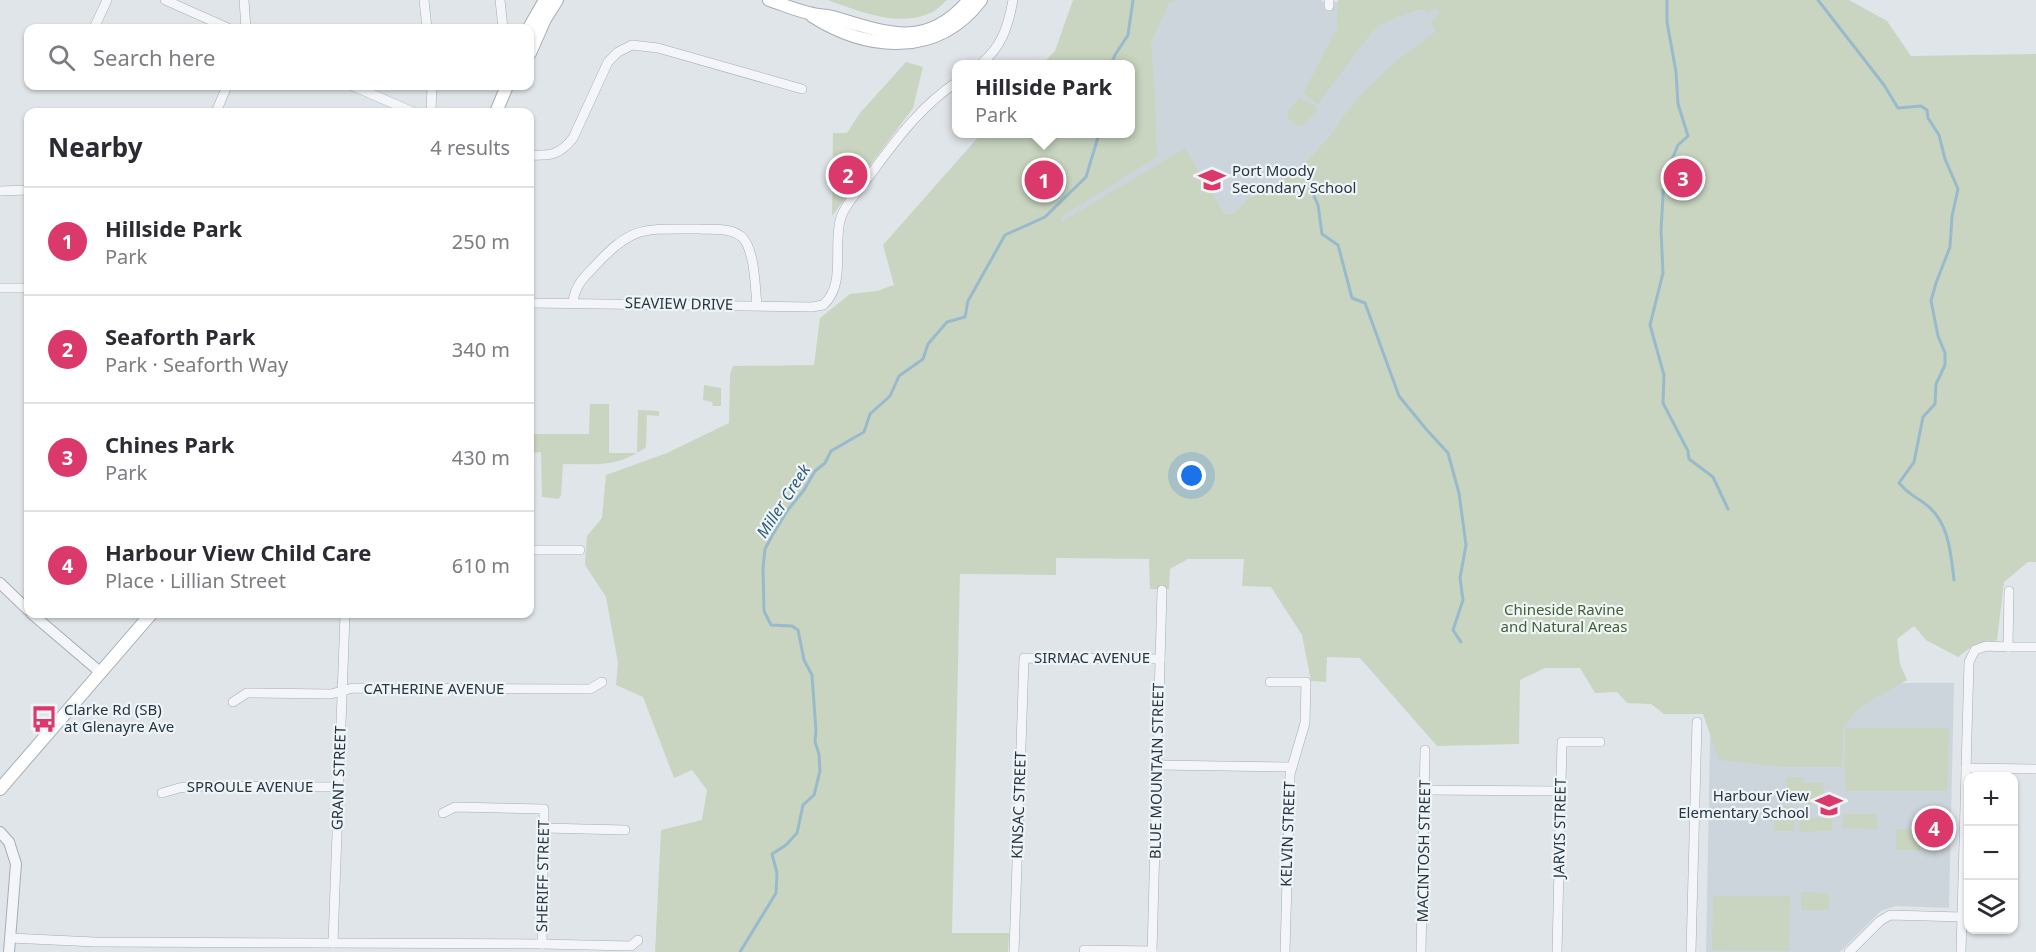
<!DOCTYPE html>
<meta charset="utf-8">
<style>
:root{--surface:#fff;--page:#f2f2f3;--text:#2b2b33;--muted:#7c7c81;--line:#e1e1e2;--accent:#db396c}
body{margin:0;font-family:"Noto Sans",sans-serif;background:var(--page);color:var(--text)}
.controls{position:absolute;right:18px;bottom:18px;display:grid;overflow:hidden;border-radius:12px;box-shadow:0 2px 4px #0004}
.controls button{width:54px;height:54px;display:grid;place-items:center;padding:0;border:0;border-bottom:2px solid var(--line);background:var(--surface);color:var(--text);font:30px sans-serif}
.you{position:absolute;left:1192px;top:476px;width:21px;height:21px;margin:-15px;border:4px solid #fff;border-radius:50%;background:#1a73e8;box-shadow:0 0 0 9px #1a73e833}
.badge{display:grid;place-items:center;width:39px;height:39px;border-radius:50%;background:var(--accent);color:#fff;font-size:20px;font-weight:700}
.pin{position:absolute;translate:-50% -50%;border:3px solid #fff;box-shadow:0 2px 6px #0006}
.popup{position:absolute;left:952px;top:60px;width:183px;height:78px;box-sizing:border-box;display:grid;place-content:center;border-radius:12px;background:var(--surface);filter:drop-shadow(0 2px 4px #0005);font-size:20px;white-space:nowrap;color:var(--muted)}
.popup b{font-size:22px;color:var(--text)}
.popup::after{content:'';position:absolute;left:50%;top:100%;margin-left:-12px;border:12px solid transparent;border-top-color:var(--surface)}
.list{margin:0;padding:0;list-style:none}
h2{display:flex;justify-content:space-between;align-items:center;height:78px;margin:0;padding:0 24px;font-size:26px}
h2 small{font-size:20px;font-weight:400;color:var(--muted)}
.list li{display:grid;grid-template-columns:39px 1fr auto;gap:18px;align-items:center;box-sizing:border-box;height:108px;padding:0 24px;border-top:2px solid var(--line)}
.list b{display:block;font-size:22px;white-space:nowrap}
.list p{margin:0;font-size:20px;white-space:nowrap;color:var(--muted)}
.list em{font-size:20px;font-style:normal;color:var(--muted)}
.icon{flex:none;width:33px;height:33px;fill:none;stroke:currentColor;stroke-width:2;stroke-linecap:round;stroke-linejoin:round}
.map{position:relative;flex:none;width:2036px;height:952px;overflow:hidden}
.search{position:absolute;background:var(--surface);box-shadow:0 2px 4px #0004;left:24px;top:24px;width:510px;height:66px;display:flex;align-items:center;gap:15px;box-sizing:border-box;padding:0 21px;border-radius:12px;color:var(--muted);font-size:22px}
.panel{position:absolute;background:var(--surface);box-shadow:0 2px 4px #0004;left:24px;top:108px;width:510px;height:510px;border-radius:12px}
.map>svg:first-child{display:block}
</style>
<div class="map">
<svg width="2036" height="952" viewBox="0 0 2036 952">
<rect width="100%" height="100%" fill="#e0e5ea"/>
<g fill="#cdd5dc">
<path d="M1154 0H1322V2L1566 0 1110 293 1059 214 1134 145 1131 104Z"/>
<path d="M1909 683H1954L1949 908 1896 906 1881 911 1840 952H1706L1711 690Z"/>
</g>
<g fill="#c9d5c0">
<path d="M828 0H947C941 5 935 12 928 14 896 27 858 11 828 0Z"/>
<path d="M1073 0H1177L1169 3 1151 43 1155 92 1157 157 1061 217 1063 221 1185 148 1225 215 1234 213 1248 199 1282 182 1302 167 1334 131 1345 114 1363 92 1396 61 1435 32 1431 21 1440 13 1435 8 1429 13 1422 9C1400 16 1389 18 1371 33L1318 104 1303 93 1337 28 1338 0H1849L1887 21 1911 56 2036 54V562H2028L2004 582 1997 640 1971 647 1958 657 1926 640 1914 626 1897 639 1900 664 1907 680 1859 708 1843 728 1842 767H1783L1719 760 1703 714H1664L1651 704 1627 703 1617 692 1595 693 1580 668H1545L1520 680 1519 744 1437 746 1360 658 1327 657 1326 682 1311 681 1302 635 1271 587 1242 586 1244 559H1188L1170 569 1169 589H1150L1149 559 1056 558V575L960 574 952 933H1009L1008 952H655L661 830 702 820 707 790 692 770 674 778 643 697 616 685 618 663 606 597 585 565 587 536 602 518 606 475 667 453 729 423 730 374 733 366 814 365 820 318 850 294 877 291 894 285 883 245 981 134H1131V64H1042L1055 51Z"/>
<path d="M906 62 923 67 913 108 832 216 833 133H847L860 113Z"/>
<path d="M1299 98 1316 106 1317 111 1303 125 1297 126 1289 120 1287 112Z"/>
<path d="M704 385 721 388V406H713L712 402 703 400Z"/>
<path d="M590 404H609V453H637L638 410 659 411V416L647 415 646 447C618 468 595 464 563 464L561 496 558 499 542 497 541 452 530 453V434H589Z"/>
<path d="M1845 728H1949L1947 791H1845Z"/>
<path d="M1787 777H1803L1804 783 1823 782 1825 804 1806 805 1805 794H1786Z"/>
<path d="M1775 806H1794V831H1774Z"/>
<path d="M1843 814H1877V829L1843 828Z"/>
<path d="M1800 818H1832V831L1799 832Z"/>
<rect x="1896" y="829" width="24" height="21"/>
<path d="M1801 892 1829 893V910H1801Z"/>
<path d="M1713 896H1790L1789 951 1712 950Z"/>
</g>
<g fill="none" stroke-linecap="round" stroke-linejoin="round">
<g stroke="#97bbcd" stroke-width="3">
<path d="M1667 0V22L1676 72 1678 104 1688 136 1678 145 1664 178 1661 230 1663 273 1650 325 1664 375 1663 403 1688 451 1689 459 1713 477 1728 509"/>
<path d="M1818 0 1884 85 1898 108 1921 106 1927 110 1928 118 1939 135 1945 159 1958 189 1952 216 1950 247 1936 283 1931 301 1938 336 1945 353V365L1936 384 1935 404 1923 417 1914 462 1899 483C1909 495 1912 494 1924 503 1949 520 1951 554 1954 580"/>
<path d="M1111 64 1115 55 1128 35 1133 0"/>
<path d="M1309 185 1318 205 1322 234 1338 245 1352 298 1365 303 1399 396 1426 429 1448 453 1459 493 1466 545 1460 578 1463 600 1453 630 1461 642"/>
<path d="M740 952 776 893 777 873 772 854 786 845 797 833 803 805 814 795 820 771 819 754 815 742 816 731 812 675 804 660 798 630 792 626 771 625 764 611 763 568 765 549 773 534 787 511 804 490 815 471 825 463 831 451 864 432 870 414 890 396 899 376 923 359 928 344 947 322 965 317 968 301 1005 235 1045 217 1086 177 1099 134"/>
</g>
<defs>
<g id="minor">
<path d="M165 0 228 28"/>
<path d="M244 0 246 28"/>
<path d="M424 0 427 28"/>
<path d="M500 0 503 28"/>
<path d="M1329 6V0"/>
<path d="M94 28 107 0"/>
<path d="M981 64C1002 46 1008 27 1013 0"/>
<path d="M353 86 413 112"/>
<path d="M216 112 227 86"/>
<path d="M431 112 432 86"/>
<path d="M530 155C550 156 560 155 573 138L608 62 618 52 632 45 658 48 802 89"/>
<path d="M0 191 28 190"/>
<path d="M0 288H28"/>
<path d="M573 302C575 287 582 279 593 268 632 225 643 229 699 229 713 230 732 227 743 238 755 252 755 287 757 305"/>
<path d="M530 303 812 307 823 305C847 285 832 244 841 217 846 203 858 191 867 179 894 143 919 107 957 82"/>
<path d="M530 550H580"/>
<path d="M2008 647H2036"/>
<path d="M1270 682H1306L1305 723 1290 774 1285 952"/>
<path d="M233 702 247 693 331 694 353 688 590 689 602 682"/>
<path d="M1158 765 1292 767"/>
<path d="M1966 768 2036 769"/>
<path d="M1425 790 1561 791"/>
<path d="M162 793 179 788 194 786 338 787"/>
<path d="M443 813 455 807 544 809 542 944"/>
<path d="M544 828 625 830"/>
<path d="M10 938 95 942 542 944 631 946 638 940"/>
<path d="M333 943 345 614"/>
<path d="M1084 950 1152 951"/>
<path d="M1014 952 1024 658 1160 659"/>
<path d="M1152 952 1162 590"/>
<path d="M1421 952 1425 750"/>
<path d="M1557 952 1562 742H1600"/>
<path d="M1691 952 1697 722"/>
<path d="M1849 952 1880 921 1890 915 1962 917"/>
<path d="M1961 952 1969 662 1975 650 1986 646 2008 647 2009 591"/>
</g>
<g id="tertiary">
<path d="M0 583 28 610"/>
<path d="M32 614 100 672"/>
<path d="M0 832 9 842 16 864 9 952"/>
</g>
<g id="secondary">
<path d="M769 0C782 4 795 10 809 13 818 16 827 15 836 18 889 34 927 49 969 0"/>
<path d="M812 16C867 51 937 58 981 0"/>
<path d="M529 28 545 0"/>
<path d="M530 53 545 19 557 0"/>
<path d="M496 112 507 86"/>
<path d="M0 789 151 614"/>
</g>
</defs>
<use href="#minor" stroke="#a5adb5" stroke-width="10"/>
<use href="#tertiary" stroke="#a5adb5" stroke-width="12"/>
<use href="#secondary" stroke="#a5adb5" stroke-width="14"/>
<use href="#minor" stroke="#f3f5f8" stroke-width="9"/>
<use href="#tertiary" stroke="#f3f5f8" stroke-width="10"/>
<use href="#secondary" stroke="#fff" stroke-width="12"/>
</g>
<defs>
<symbol id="school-bare" viewBox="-9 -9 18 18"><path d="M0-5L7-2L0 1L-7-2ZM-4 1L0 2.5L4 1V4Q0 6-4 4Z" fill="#db396c" stroke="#eff4f7" stroke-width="2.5" paint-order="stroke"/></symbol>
<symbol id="bus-bare" viewBox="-9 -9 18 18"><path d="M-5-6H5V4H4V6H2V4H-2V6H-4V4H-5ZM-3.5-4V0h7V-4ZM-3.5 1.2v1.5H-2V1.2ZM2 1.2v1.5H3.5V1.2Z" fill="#db396c" stroke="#eff4f7" stroke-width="2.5" paint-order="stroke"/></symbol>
</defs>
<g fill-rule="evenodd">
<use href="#school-bare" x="1193" y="161" width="38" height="38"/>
<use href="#bus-bare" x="25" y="700" width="38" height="38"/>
<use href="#school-bare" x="1810" y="786" width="38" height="38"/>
</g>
<g text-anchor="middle" stroke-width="4.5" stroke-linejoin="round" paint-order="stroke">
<g font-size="15" fill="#273643" stroke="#eff4f7" text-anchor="start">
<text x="1232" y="176">Port Moody<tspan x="1232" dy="17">Secondary School</tspan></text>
<text x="64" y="715">Clarke Rd (SB)<tspan x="64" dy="17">at Glenayre Ave</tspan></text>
<text x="1809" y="801" text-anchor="end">Harbour View<tspan x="1809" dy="17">Elementary School</tspan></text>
</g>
<g font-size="15" fill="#273643" stroke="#eff4f7">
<text transform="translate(679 304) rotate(1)" y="5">SEAVIEW DRIVE</text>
<text x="1092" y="663">SIRMAC AVENUE</text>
<text x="434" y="694">CATHERINE AVENUE</text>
<text transform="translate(1157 771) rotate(-89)" y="5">BLUE MOUNTAIN STREET</text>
<text transform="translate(339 778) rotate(-88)" y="5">GRANT STREET</text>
<text x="250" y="792">SPROULE AVENUE</text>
<text transform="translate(1019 805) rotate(-88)" y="5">KINSAC STREET</text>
<text transform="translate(1560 828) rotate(-89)" y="5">JARVIS STREET</text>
<text transform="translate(1288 834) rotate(-88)" y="5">KELVIN STREET</text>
<text transform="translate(1424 851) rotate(-89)" y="5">MACINTOSH STREET</text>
<text transform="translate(543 876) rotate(-89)" y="5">SHERIFF STREET</text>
</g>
<g font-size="15" fill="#436033" stroke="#eff4f7">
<text x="1564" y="615">Chineside Ravine<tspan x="1564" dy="17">and Natural Areas</tspan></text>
</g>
<g font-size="16" font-style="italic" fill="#2d5d7b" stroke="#eff4f7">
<text transform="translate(783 501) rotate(-57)" y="6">Miller Creek</text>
</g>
</g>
</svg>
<div class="controls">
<button>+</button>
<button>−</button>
<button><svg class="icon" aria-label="layers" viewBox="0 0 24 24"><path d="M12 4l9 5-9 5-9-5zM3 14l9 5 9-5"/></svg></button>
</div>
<div class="you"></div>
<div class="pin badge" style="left:1044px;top:180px">1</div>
<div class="popup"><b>Hillside Park</b>Park</div>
<div class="pin badge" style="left:848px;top:175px">2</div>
<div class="pin badge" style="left:1683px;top:178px">3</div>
<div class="pin badge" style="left:1934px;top:828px">4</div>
<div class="search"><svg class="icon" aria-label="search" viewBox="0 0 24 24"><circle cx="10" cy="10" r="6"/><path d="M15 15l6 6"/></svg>Search here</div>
<section class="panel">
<h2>Nearby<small>4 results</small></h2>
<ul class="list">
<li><span class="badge">1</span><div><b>Hillside Park</b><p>Park</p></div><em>250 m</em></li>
<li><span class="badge">2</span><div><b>Seaforth Park</b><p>Park · Seaforth Way</p></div><em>340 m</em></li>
<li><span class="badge">3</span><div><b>Chines Park</b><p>Park</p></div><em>430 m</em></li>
<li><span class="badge">4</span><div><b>Harbour View Child Care</b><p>Place · Lillian Street</p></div><em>610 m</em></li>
</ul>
</section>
</div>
